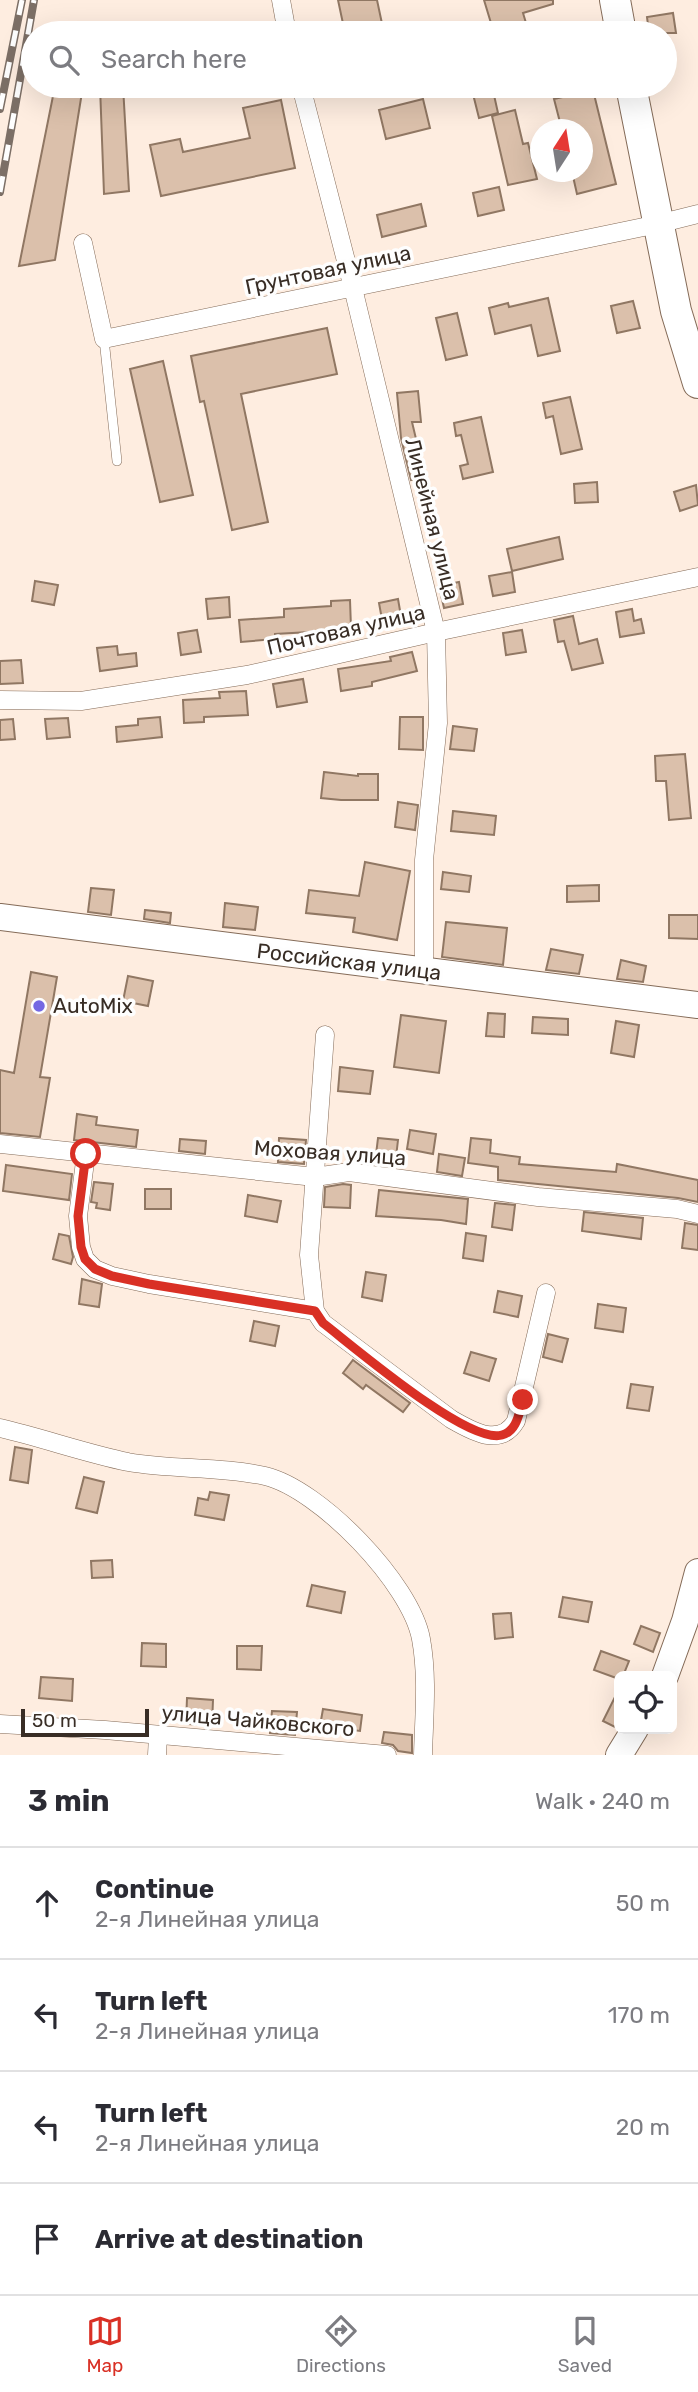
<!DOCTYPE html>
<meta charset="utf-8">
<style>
:root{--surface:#fff;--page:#f7f7f7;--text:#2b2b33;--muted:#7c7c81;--line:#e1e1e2;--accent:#d93025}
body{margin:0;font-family:Rubik,sans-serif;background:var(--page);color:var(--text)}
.controls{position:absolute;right:21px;bottom:21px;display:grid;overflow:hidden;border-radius:10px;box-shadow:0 7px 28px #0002}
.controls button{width:63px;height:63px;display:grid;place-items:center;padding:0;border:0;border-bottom:2px solid var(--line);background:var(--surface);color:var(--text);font:35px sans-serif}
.compass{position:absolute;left:530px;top:119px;width:63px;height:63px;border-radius:50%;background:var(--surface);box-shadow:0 7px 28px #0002;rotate:12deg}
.scale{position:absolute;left:21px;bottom:18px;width:128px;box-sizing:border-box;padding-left:7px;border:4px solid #382d25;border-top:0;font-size:19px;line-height:24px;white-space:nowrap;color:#382d25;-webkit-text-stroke:5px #fefefe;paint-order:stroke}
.stop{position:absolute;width:21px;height:21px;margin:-16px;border:5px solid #d93025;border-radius:50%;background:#fff}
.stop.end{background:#d93025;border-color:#fff;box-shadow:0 2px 7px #0008}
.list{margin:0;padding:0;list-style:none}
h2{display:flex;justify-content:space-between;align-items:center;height:91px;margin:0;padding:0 28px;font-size:30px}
h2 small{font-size:23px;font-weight:400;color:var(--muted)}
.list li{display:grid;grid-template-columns:46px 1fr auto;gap:21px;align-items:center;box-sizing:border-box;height:112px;padding:0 28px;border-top:2px solid var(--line)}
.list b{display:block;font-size:26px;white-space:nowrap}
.list p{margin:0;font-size:23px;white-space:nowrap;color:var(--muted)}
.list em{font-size:23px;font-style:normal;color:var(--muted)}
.icon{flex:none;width:38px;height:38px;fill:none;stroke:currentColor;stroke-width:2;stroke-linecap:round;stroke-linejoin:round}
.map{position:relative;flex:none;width:698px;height:1755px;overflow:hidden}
.search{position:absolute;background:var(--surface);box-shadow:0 7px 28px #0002;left:21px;right:21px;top:21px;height:77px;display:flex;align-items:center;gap:18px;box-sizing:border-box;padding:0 24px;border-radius:38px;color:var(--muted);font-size:26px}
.sheet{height:539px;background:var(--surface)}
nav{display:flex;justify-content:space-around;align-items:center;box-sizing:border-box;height:98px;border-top:2px solid var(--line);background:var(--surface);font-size:19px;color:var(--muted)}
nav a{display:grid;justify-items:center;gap:4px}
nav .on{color:var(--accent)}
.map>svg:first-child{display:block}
</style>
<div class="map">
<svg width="698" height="1755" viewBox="0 0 698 1755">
<rect width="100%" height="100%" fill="#feede0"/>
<g fill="#dbc0ab" stroke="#907763" stroke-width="2">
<path d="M338 0H377L384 33H345Z"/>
<path d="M484 0H553V4L523 13 529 33H494Z"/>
<path d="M673 13 676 33H649L647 17Z"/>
<path d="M55 86H83L55 260 19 266Z"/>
<path d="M100 86H123L129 191 104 194Z"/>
<path d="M471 86H492L498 113 479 118Z"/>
<path d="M593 90 616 184 577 194 572 172H583V130H562L554 99Z"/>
<path d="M423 99 430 128 386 139 379 110Z"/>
<path d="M281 100 295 168 161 196 150 145 180 139 183 152 250 138 243 108Z"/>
<path d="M515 110 523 144 528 143 537 179 508 185 492 116Z"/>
<path d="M499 187 504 210 478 216 473 193Z"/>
<path d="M421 204 426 226 382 237 377 215Z"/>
<path d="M548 298 560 351 538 356 531 325 495 334 489 308 508 303 509 307Z"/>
<path d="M633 301 640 328 617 333 611 306Z"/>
<path d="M457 313 467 355 446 360 436 318Z"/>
<path d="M327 328 337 374 241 394 268 522 232 530 204 401 200 402 191 356Z"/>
<path d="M163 361 193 495 160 502 130 369Z"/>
<path d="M418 391 421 422H412L425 477 411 480 401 438 397 393Z"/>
<path d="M570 397 582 449 561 454 553 416 546 418 543 403Z"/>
<path d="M481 417 493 472 463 479 460 466 468 464 461 435 456 436 454 423Z"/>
<path d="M597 482 598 502 575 503 574 484Z"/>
<path d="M696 485 698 505 680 511 674 492Z"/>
<path d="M559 537 563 559 512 571 507 549Z"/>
<path d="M512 572 515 592 493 596 489 576Z"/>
<path d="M35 581 58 585 54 605 32 601Z"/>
<path d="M459 582 463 604 444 608 439 586Z"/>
<path d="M229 597 230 617 208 619 206 599Z"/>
<path d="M398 599 402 622 383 625 379 603Z"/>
<path d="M350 600 351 628H328V631L275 634V639L241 642 239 620 284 617V609L331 606V601Z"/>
<path d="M632 609 634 621 641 619 644 633 620 637 616 612Z"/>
<path d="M573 616 579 644 597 639 603 663 572 670 564 641 558 642 554 620Z"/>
<path d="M197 630 201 652 181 655 178 633Z"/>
<path d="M522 630 526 652 506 655 503 633Z"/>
<path d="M117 646 118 655 136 653 137 666 100 671 97 648Z"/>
<path d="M412 652 417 671 372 682V686L341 691 338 669 391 661 390 657Z"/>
<path d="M21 660 23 683 0 684V661Z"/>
<path d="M303 679 307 702 277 707 273 684Z"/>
<path d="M246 691 248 715 204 717V722L184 723 183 700 220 698 219 692Z"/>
<path d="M160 717 162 737 117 742 116 727 138 725V719Z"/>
<path d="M400 717H423V750L399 749Z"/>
<path d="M68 718 70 737 47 739 45 719Z"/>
<path d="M13 719 15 739 0 740V720Z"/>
<path d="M453 726 477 729 474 751 450 749Z"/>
<path d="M685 754 691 818 669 820 666 781H656L655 756Z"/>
<path d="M324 772 358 776V774H378V800H341L321 798Z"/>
<path d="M398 802 418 805 415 830 395 827Z"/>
<path d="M453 811 496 816 494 835 451 831Z"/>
<path d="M365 862 410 871 397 940 353 932 355 918 306 913 309 890 359 896Z"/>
<path d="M443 872 471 876 469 892 441 889Z"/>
<path d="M599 885V901L567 902V886Z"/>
<path d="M91 888 114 890 111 915 88 912Z"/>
<path d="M225 903 258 907 255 930 223 927Z"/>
<path d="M145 910 171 913 170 923 144 919Z"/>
<path d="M669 915H698V939L669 938Z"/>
<path d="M446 922 507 928 503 965 442 957Z"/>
<path d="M551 949 583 955 579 974 546 970Z"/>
<path d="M621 960 646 966 643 982 617 979Z"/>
<path d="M31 972 57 977 40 1077 50 1078 40 1137 0 1133V1070L14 1073Z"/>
<path d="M128 976 153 981 148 1006 123 1001Z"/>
<path d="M488 1013 505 1014 504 1037 486 1036Z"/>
<path d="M401 1015 446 1021 439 1073 394 1067Z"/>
<path d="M533 1017 568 1019V1035L532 1033Z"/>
<path d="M616 1021 639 1025 634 1057 611 1053Z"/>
<path d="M340 1067 373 1071 370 1094 338 1091Z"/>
<path d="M77 1114 97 1117 96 1125 138 1130 136 1147 74 1140Z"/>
<path d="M410 1130 436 1134 433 1154 407 1149Z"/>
<path d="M279 1138 306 1140 304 1164 278 1162Z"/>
<path d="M378 1138 398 1140 395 1166 375 1163Z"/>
<path d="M471 1138 491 1140 490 1153 520 1157 519 1164 616 1172 617 1164 698 1180V1202L678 1198 498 1180V1167L468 1163Z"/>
<path d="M180 1139 206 1141 205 1154 179 1151Z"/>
<path d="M439 1154 465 1158 462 1176 437 1172Z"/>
<path d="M6 1165 72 1174 69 1200 3 1191Z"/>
<path d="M94 1182 113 1184 110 1210 96 1208 97 1203 91 1202Z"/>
<path d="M343 1184 351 1185 350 1208 324 1207 325 1187Z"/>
<rect x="145" y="1189" width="26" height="20"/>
<path d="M379 1190 468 1199 466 1224 441 1220 376 1216Z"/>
<path d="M248 1195 281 1201 277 1222 245 1216Z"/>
<path d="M495 1203 515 1205 512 1230 492 1227Z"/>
<path d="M584 1212 643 1218 641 1239 582 1231Z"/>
<path d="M685 1223 698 1225V1250L682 1248Z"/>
<path d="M466 1233 486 1236 483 1261 463 1258Z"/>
<path d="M59 1234 69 1236 73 1257 71 1264 53 1259Z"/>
<path d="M366 1272 386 1275 382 1301 362 1297Z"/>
<path d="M82 1279 102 1284 99 1307 79 1304Z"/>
<path d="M498 1291 522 1296 518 1317 494 1312Z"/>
<path d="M598 1304 626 1308 623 1332 595 1328Z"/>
<path d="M254 1321 279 1326 275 1346 250 1341Z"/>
<path d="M548 1334 568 1339 562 1362 543 1357Z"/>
<path d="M471 1352 496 1359 489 1381 464 1373Z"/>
<path d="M353 1360 410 1403 403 1412 366 1385 363 1389 343 1373Z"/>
<path d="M631 1384 653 1387 649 1411 627 1408Z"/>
<path d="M15 1447 32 1450 28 1483 10 1480Z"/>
<path d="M84 1477 104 1482 97 1513 76 1508Z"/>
<path d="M210 1492 229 1495 224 1520 195 1515 198 1498 208 1500Z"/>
<path d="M112 1560 113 1577 92 1578 91 1561Z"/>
<path d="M312 1585 345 1592 341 1613 307 1606Z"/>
<path d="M563 1597 592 1602 588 1622 559 1617Z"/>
<path d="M511 1613 513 1637 495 1639 493 1614Z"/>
<path d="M641 1626 660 1633 653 1652 634 1644Z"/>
<path d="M142 1643 166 1644V1667L141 1666Z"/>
<path d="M237 1646H262L261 1670 237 1669Z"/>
<path d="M601 1651 629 1661 623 1676H619V1679L594 1670Z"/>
<path d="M41 1677 73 1679 72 1701 39 1698Z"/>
<path d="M619 1689V1725L617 1728 603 1721Z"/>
<path d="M187 1698 213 1700 212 1725 186 1724Z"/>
<path d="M323 1709 362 1715 360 1731 320 1726Z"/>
<path d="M272 1711 297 1712 295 1735 270 1733Z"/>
<path d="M384 1732 412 1735V1753L398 1751 393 1745 382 1743Z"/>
</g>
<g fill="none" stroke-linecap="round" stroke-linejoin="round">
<defs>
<path id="service" d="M104 339 117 461"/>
<g id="minor">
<path d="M281 0 287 33"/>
<path d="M301 86 353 288 436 632 438 723 424 860V972"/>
<path d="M83 243 104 339 658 224 698 214"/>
<path d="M0 700 81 701 247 675 436 632 698 577"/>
<path d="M325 1035 309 1255 315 1311 323 1323 451 1419C472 1431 500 1448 516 1421L546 1293"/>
<path d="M0 1144 315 1177 349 1172 538 1197 677 1209 698 1214"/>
<path d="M86 1154 78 1216 81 1247 85 1259 95 1269 112 1276 149 1284 315 1311"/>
<path d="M0 1428C43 1438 85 1453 128 1462 173 1470 220 1466 265 1476 320 1489 411 1584 421 1639 428 1677 424 1717 423 1755"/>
<path d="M0 1724 105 1730 387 1755"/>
<path d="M157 1755 158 1736"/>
</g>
<g id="secondary">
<path d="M0 917 698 1005"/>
<path d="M665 1676 685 1621 698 1572"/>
<path d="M619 1755 635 1729"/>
</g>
<g id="primary">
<path d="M615 0 621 33"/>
<path d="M631 86 676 311 698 383"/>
</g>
</defs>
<use href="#service" stroke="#846b58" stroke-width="10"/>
<use href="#minor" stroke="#846b58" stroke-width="19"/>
<use href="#secondary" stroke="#846b58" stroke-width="28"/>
<use href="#primary" stroke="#846b58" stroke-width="32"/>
<use href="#service" stroke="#fff" stroke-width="9"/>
<use href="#minor" stroke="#fff" stroke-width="18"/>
<use href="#secondary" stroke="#fff" stroke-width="26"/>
<use href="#primary" stroke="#fff" stroke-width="30"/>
<defs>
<g id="rail">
<path d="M0 109 22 0"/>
<path d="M0 192 34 0"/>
</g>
</defs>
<use href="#rail" stroke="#7c6f66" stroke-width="8"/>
<use href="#rail" stroke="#fefefe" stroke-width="5" stroke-dasharray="16" stroke-linecap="butt"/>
</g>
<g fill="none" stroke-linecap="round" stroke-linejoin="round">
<path stroke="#d93025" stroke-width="9" d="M86 1154 78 1216 81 1247 85 1259 95 1269 112 1276 149 1284 315 1311 323 1323C353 1346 468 1445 502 1435 517 1431 519 1413 523 1400"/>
</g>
<circle fill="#7468e3" stroke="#fefefe" stroke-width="2.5" cx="39" cy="1006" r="7"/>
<g text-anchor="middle" stroke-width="7" stroke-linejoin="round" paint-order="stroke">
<g font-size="21" fill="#382d25" stroke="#fefefe">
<text transform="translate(328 270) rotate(-12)" y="7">Грунтовая улица</text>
<text transform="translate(432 519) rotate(76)" y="7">Линейная улица</text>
<text transform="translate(346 630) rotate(-13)" y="7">Почтовая улица</text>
<text transform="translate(349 962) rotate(7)" y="7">Российская улица</text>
<text transform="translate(330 1153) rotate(4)" y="7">Моховая улица</text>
<text transform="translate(258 1721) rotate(5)" y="7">улица Чайковского</text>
</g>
<g font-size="21" fill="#382d25" stroke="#fefefe" text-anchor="start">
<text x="53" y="1013">AutoMix</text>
</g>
</g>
</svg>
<div class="controls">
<button><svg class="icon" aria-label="locate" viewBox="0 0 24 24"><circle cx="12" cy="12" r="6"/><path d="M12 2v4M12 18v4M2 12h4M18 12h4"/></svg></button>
</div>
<svg class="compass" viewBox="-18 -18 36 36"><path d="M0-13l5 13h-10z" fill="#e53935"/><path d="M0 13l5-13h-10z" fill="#7c7c81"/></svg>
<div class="scale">50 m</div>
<div class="stop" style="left:86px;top:1154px"></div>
<div class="stop end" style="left:523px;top:1400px"></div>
<div class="search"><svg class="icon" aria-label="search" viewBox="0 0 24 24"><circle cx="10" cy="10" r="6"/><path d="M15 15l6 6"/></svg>Search here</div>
</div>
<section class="sheet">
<h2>3 min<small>Walk · 240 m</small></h2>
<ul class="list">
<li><svg class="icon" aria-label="ahead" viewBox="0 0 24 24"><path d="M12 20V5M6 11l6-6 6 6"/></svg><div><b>Continue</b><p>2-я Линейная улица</p></div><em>50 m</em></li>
<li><svg class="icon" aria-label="left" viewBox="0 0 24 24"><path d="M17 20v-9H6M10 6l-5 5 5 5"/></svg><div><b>Turn left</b><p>2-я Линейная улица</p></div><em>170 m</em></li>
<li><svg class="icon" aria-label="left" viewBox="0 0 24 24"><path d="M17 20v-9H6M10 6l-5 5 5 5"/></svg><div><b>Turn left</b><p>2-я Линейная улица</p></div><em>20 m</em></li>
<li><svg class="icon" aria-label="arrive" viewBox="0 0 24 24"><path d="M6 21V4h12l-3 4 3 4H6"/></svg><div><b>Arrive at destination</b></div></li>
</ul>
</section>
<nav>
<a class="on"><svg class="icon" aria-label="map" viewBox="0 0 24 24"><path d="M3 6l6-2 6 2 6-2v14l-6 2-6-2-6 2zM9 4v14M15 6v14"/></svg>Map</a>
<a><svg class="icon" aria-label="directions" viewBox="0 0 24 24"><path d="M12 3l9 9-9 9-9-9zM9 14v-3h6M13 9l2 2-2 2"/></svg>Directions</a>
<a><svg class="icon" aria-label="saved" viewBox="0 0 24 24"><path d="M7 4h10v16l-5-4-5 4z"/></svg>Saved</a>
</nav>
